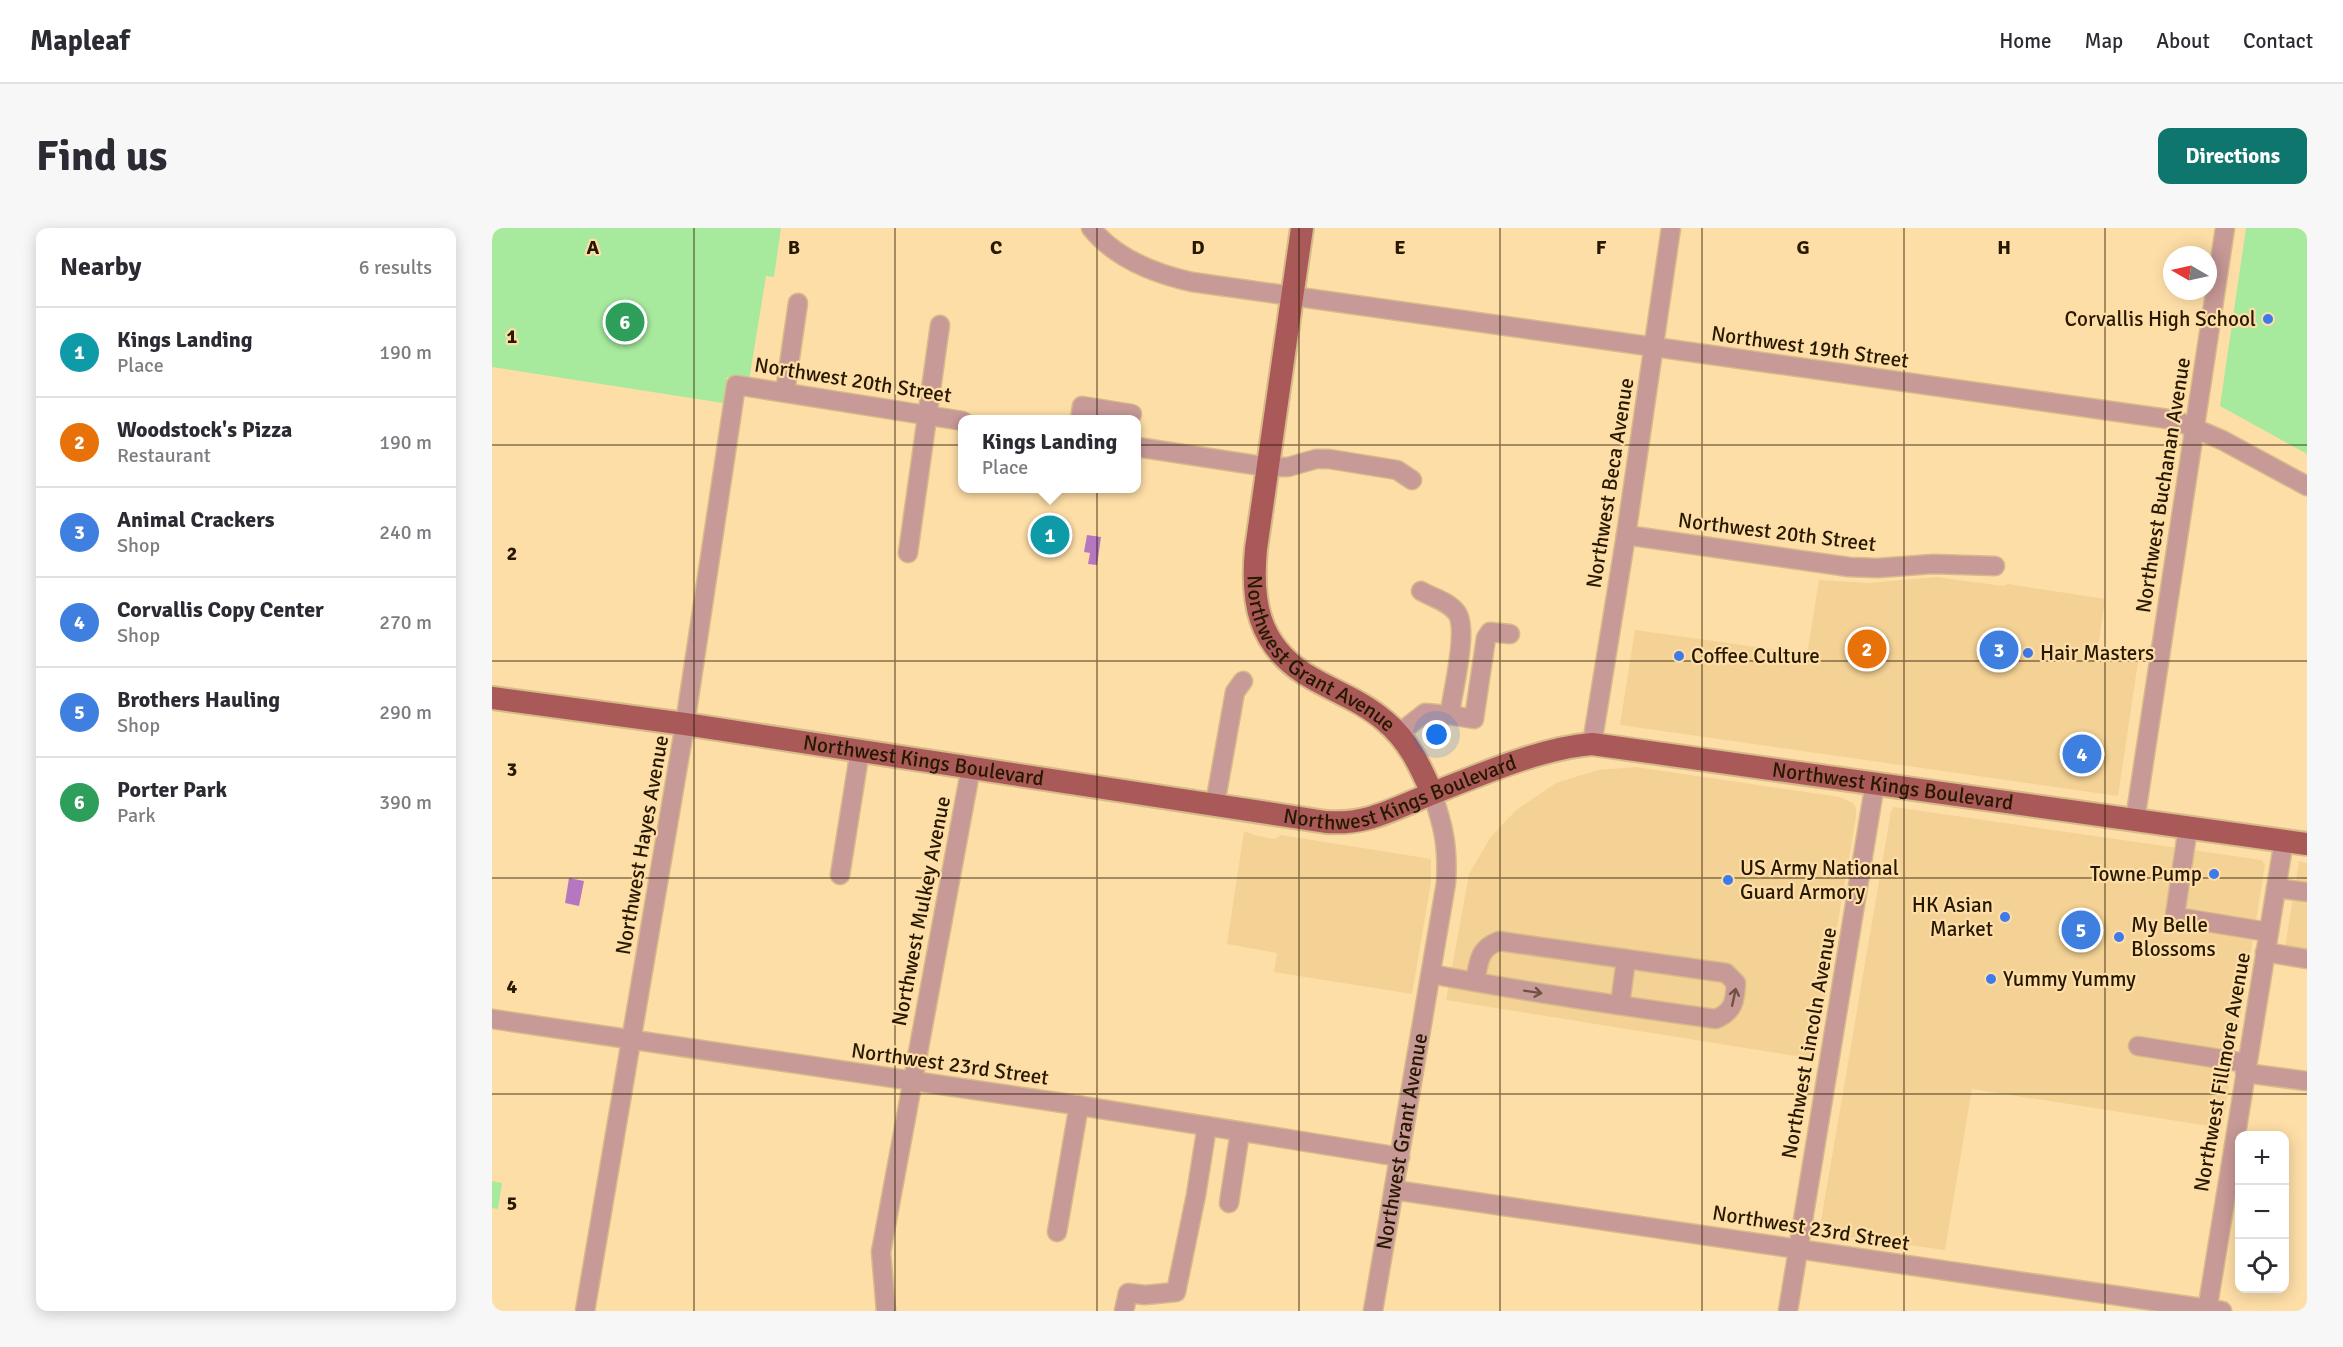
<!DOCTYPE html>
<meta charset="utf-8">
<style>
:root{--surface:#fff;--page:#f7f7f7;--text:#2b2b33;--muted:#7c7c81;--line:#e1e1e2;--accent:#0f766e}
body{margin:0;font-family:Signika,sans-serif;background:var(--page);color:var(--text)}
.controls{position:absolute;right:18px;bottom:18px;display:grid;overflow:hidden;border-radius:12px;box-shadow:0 3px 15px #0003}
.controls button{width:54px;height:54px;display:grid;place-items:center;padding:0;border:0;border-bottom:2px solid var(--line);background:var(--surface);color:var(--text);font:30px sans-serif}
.compass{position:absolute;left:1671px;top:18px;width:54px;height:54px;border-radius:50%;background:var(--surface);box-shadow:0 3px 15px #0003;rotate:279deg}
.you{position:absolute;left:945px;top:507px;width:21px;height:21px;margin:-15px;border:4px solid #fff;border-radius:50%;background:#1a73e8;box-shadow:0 0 0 9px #1a73e833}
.badge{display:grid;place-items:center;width:39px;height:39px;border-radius:50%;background:var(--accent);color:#fff;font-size:20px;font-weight:700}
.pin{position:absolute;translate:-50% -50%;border:3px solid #fff;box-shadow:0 2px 6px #0006}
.popup{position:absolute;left:466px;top:187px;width:183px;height:78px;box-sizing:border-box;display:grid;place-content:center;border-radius:12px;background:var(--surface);filter:drop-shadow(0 2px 4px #0005);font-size:20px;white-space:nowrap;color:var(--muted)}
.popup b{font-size:22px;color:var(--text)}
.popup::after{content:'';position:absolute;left:50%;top:100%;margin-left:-12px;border:12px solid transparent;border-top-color:var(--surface)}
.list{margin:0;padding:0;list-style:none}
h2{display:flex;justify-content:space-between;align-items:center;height:78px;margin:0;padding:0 24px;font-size:26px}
h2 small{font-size:20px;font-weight:400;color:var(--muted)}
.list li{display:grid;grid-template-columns:39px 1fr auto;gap:18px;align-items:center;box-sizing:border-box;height:90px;padding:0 24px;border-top:2px solid var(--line)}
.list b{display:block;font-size:22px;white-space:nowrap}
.list p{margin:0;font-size:20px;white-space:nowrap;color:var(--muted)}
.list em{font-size:20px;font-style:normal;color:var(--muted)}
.icon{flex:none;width:33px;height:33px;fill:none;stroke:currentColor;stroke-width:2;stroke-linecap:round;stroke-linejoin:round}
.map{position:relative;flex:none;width:1815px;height:1083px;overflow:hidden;border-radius:12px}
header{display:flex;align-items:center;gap:36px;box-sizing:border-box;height:84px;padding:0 30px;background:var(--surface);border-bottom:2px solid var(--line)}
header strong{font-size:28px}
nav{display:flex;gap:33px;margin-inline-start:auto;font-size:21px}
.intro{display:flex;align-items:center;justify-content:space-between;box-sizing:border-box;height:144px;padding:0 36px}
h1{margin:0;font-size:42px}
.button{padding:15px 27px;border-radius:12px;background:var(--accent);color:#fff;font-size:21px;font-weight:700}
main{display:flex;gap:36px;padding:0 36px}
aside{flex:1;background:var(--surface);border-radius:12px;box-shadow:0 3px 15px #0003}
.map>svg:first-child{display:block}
</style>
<header>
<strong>Mapleaf</strong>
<nav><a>Home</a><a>Map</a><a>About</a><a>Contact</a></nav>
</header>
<div class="intro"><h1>Find us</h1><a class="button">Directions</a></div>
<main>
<aside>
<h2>Nearby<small>6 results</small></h2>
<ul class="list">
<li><span class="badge" style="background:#0f9aa8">1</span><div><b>Kings Landing</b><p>Place</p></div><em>190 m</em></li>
<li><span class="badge" style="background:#e8710a">2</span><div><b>Woodstock's Pizza</b><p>Restaurant</p></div><em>190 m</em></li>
<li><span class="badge" style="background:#3f7fe0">3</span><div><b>Animal Crackers</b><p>Shop</p></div><em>240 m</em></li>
<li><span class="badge" style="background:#3f7fe0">4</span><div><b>Corvallis Copy Center</b><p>Shop</p></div><em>270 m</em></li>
<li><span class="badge" style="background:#3f7fe0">5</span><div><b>Brothers Hauling</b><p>Shop</p></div><em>290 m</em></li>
<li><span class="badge" style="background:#2e9e5b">6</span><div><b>Porter Park</b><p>Park</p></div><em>390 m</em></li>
</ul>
</aside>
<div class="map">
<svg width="1815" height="1083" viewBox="0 0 1815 1083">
<rect width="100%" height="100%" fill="#fedea7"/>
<g fill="#f4d295">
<path d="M1444 349 1511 358 1516 356 1613 371 1605 427 1646 434 1626 568 1128 497 1143 402 1315 426 1327 352 1376 355Z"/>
<path d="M1144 539 1348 569 1361 575 1364 580V589L1322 831 954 772 977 646 998 610 1023 583 1064 555 1106 542Z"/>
<path d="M1402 579 1770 632 1773 637 1730 900 1480 861 1453 1022 1327 1005 1399 583Z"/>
<path d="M752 603 766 608 783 611 789 607 939 631V654L920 766 782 744 785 725 735 716Z"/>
<path d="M1807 633 1815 635V723L1793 720Z"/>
</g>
<g fill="#a7ea9e">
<path d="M2 0H289L282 49 274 48 257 153 235 149 231 175 0 139V15Z"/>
<path d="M1754 0H1815V226L1728 178Z"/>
<path d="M0 953 10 955 6 981 0 980Z"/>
</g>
<g fill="#b577c0">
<path d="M595 307 609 309 605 337 596 336 598 325 592 324Z"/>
<path d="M77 650 92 653 87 678 73 675Z"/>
</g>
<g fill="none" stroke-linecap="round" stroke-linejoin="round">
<defs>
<g id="minor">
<path d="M599 0C623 30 664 46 700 54L1683 192 1730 212 1815 258"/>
<path d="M293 164 306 75"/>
<path d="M588 192 590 178 640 186"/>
<path d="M645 219 776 239H796L824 231H837L905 242 920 252"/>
<path d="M1134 307 1357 339 1386 340 1441 336 1503 338"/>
<path d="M416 325 448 97"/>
<path d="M957 487 982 491 994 410 998 404 1018 406"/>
<path d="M906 506 933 485 957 487 959 478C962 458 976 401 965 385 956 373 941 370 929 363"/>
<path d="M1100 516 1134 307 1179 0"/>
<path d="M723 576 743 464 751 453"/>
<path d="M1643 592 1733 0"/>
<path d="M1696 599 1683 687 1685 689 1776 704"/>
<path d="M348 647 368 522"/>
<path d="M1784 660 1815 664"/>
<path d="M1773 724 1815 731"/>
<path d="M939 746C1034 764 1129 778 1224 791 1242 783 1243 773 1244 755L1234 745 1007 713C986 721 987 734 983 754"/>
<path d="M1128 777 1134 731"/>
<path d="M0 791 571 875 908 929"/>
<path d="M1646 818 1754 835"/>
<path d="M1753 845 1815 853"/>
<path d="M902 962 1730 1083"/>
<path d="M737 975 748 904"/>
<path d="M565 1004 587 877"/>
<path d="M93 1083 193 496 244 157 471 193"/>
<path d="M394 1083 389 1024 479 539"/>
<path d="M632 1083 636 1065 653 1067 684 1064 704 967 715 898"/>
<path id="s1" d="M881 1083 954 655C956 619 952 599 940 565"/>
<path d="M1296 1083 1383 555"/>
<path d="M1715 1083 1792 612"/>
</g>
<g id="major">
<path id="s2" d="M810 0 764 321C759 373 766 416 813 446 840 463 869 472 893 493 917 513 928 538 940 565"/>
<path id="s3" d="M0 470 193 496 834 594C876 597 901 581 939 566 987 547 1049 520 1100 516L1815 616"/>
</g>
</defs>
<use href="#minor" stroke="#d7ba89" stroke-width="21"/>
<use href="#major" stroke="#d7ba89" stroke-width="26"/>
<use href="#minor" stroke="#c79997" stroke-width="18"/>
<use href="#major" stroke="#a95958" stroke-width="22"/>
</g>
<defs><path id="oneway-shaft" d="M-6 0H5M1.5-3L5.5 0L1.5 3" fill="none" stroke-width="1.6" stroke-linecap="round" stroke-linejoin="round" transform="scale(1.5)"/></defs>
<g stroke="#6f5244">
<use href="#oneway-shaft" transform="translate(1041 764) rotate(9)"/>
<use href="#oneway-shaft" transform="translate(1242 769) rotate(-78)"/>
</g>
<path fill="none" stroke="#271800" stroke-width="1.5" stroke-opacity="0.55" d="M202 0V1083M403 0V1083M605 0V1083M807 0V1083M1008 0V1083M1210 0V1083M1412 0V1083M1613 0V1083M0 217H1815M0 433H1815M0 650H1815M0 866H1815"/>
<g fill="#3e7ae9" stroke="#fedea7" stroke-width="2">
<circle cx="1776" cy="91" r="6"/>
<circle cx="1536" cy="425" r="6"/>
<circle cx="1187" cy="428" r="6"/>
<circle cx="1722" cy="646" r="6"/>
<circle cx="1236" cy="652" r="6"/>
<circle cx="1513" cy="689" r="6"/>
<circle cx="1627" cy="709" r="6"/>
<circle cx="1499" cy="751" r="6"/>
</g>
<g text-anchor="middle" stroke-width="4.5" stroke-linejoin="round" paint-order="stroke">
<g font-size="21" fill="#271800" stroke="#fedea7" text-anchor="start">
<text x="1764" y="98" text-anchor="end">Corvallis High School</text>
<text x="1548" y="432">Hair Masters</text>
<text x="1199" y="435">Coffee Culture</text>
<text x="1248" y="647">US Army National<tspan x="1248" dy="24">Guard Armory</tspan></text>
<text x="1710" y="653" text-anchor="end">Towne Pump</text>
<text x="1501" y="684" text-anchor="end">HK Asian<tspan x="1501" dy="24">Market</tspan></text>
<text x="1639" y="704">My Belle<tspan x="1639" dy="24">Blossoms</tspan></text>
<text x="1511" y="758">Yummy Yummy</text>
</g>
<g font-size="21" fill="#271800" stroke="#fedea7">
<text transform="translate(1318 119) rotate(8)" y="7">Northwest 19th Street</text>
<text transform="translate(361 152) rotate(9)" y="7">Northwest 20th Street</text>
<text transform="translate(1118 255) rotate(-81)" y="7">Northwest Beca Avenue</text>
<text transform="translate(1671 257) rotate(-81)" y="7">Northwest Buchanan Avenue</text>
<text transform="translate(1285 304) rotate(7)" y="7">Northwest 20th Street</text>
<text dy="7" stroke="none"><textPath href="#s2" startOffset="460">Northwest Grant Avenue</textPath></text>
<text dy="7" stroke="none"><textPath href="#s3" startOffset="436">Northwest Kings Boulevard</textPath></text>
<text dy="7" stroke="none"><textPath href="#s3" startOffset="1426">Northwest Kings Boulevard</textPath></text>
<text dy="7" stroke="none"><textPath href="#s3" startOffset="922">Northwest Kings Boulevard</textPath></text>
<text transform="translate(150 617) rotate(-80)" y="7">Northwest Hayes Avenue</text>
<text transform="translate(429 683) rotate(-79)" y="7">Northwest Mulkey Avenue</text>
<text transform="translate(1317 815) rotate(-80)" y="7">Northwest Lincoln Avenue</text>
<text transform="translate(458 836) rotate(8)" y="7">Northwest 23rd Street</text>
<text transform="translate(1730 844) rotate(-80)" y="7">Northwest Fillmore Avenue</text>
<text dy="7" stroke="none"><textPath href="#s1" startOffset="172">Northwest Grant Avenue</textPath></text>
<text transform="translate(1319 1000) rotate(9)" y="7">Northwest 23rd Street</text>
</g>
</g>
<g font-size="20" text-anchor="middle" font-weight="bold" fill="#271800" stroke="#fedea7" stroke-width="4.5" stroke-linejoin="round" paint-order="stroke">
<text x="101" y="26">A</text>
<text x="302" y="26">B</text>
<text x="504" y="26">C</text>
<text x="706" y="26">D</text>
<text x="908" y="26">E</text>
<text x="1109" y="26">F</text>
<text x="1311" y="26">G</text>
<text x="1512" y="26">H</text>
<text x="20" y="115">1</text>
<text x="20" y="332">2</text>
<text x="20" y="548">3</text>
<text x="20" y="765">4</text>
<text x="20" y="982">5</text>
</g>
</svg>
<div class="controls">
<button>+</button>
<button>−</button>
<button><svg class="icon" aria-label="locate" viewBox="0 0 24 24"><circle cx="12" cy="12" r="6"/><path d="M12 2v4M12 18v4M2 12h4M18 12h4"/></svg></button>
</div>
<svg class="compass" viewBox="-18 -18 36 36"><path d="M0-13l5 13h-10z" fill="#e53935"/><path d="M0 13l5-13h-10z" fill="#7c7c81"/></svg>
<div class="you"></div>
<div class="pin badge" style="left:558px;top:307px;background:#0f9aa8">1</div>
<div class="popup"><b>Kings Landing</b>Place</div>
<div class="pin badge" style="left:1375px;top:421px;background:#e8710a">2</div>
<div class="pin badge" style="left:1507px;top:422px;background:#3f7fe0">3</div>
<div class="pin badge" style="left:1590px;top:526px;background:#3f7fe0">4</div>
<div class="pin badge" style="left:1589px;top:702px;background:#3f7fe0">5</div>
<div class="pin badge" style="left:133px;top:94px;background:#2e9e5b">6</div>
</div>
</main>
